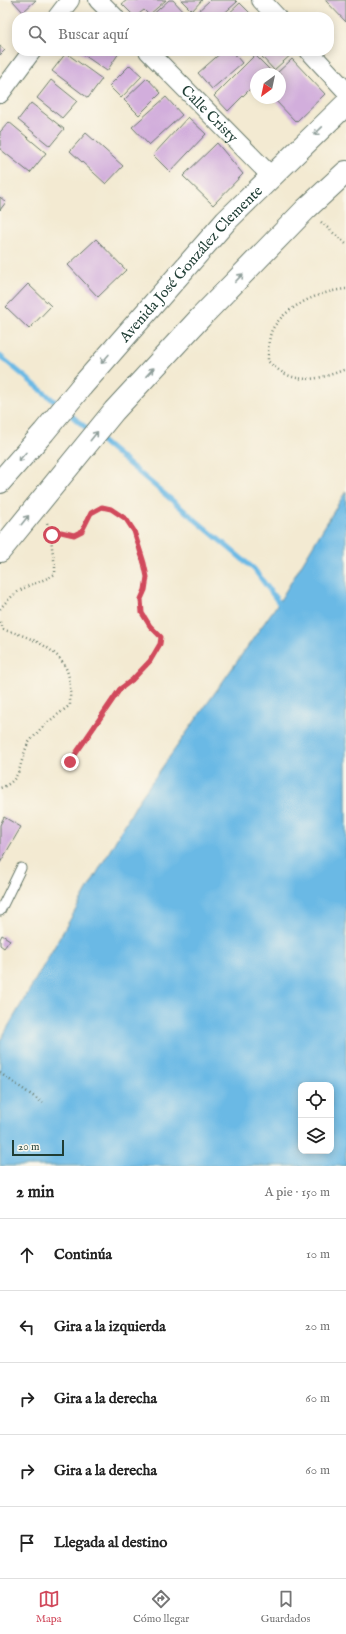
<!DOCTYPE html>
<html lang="es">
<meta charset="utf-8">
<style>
:root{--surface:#fff;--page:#f2f2f2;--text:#222;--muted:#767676;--line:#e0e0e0;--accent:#d1495b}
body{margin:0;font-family:"IM FELL English",serif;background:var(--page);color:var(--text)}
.controls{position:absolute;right:12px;bottom:12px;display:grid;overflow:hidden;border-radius:8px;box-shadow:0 2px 10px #0003}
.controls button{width:36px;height:36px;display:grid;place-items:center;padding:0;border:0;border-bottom:1px solid var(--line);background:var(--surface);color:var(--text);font:20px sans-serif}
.compass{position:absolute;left:250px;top:68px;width:36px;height:36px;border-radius:50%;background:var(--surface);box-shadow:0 2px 10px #0003;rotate:213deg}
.scale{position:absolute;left:12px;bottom:10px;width:52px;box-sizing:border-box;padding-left:4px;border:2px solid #1f3d34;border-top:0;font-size:11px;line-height:14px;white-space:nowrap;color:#1f3d34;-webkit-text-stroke:3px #fbf7ec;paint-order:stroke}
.stop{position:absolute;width:12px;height:12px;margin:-9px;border:3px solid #d1495b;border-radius:50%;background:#fff}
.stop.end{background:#d1495b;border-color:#fff;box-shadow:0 1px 4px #0008}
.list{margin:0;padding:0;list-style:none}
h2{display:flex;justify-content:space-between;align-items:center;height:52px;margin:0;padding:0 16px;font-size:17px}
h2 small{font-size:13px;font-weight:400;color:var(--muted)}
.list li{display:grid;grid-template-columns:26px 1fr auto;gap:12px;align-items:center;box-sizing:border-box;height:72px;padding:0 16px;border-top:1px solid var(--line)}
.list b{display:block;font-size:15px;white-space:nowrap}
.list em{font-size:13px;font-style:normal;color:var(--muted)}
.icon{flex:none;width:22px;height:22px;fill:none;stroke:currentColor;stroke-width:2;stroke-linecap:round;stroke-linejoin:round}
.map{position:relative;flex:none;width:346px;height:1166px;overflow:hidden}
.search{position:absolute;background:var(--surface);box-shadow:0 2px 10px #0003;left:12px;right:12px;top:12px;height:44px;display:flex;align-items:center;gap:10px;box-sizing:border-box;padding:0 14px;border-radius:16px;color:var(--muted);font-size:15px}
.sheet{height:412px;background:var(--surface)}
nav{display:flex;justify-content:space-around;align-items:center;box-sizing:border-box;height:56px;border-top:1px solid var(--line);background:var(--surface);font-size:11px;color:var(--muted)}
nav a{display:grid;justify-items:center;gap:2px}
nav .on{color:var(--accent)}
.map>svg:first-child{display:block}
</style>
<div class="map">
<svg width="346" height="1166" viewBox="0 0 346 1166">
<rect width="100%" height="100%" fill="#fbf7ec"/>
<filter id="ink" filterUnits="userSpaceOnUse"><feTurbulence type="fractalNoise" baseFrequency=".025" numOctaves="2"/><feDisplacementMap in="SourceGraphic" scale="8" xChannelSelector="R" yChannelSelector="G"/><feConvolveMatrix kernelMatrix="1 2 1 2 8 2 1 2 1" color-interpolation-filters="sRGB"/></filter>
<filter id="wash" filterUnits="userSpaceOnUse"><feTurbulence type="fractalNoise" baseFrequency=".012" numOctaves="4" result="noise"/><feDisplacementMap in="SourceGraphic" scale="16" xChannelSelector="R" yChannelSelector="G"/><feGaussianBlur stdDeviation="0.9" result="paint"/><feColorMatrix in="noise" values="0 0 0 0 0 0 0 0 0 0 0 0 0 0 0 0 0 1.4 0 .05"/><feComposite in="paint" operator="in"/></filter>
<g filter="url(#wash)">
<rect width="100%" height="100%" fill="#f3ead2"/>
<path fill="#6bb9e5" stroke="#457b8c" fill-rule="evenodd" d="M346 491V1166H0V1041L139 800 279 602ZM301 1085H331V1151H301Z"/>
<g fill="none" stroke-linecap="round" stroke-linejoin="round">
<g stroke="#6bb9e5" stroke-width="5">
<path d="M0 356 59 405"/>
<path d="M67 412 91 432"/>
<path d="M99 439 254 569 282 607"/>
</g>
</g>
<g id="blocks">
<g fill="#d2aedc">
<path d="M12 0H36L23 12Z"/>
<path d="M127 0H166L149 15 144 10 135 17 122 4Z"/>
<path d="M169 0H173L185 13 181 17H150Z"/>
<path d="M181 0H202L192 11Z"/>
<path d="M210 0H235L237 2 220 17H200L196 13Z"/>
<path d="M325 0H346V22Z"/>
<path d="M240 3 254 17H225Z"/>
<path d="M0 46 5 50 0 55Z"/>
<path d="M78 51H117L119 53 107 71Z"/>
<path d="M175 51H184L179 55Z"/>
<path d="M223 51H232L242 63 212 89 198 73Z"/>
<path d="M269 51H292L293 53 274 70 262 57Z"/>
<path d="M66 53 102 79 88 98 52 71Z"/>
<path d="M255 55 270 70 265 74H256V83L228 111 214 96Z"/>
<path d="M292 59 325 94 296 122 273 98H280V74H276Z"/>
<path d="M130 65 142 76 121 98 109 86Z"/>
<path d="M147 78 161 93 139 115 124 100Z"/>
<path d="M51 80 77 101 62 118 37 98Z"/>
<path d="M166 97 182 115 149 145 132 127Z"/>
<path d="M31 103 64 129 50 146 18 120Z"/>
<path d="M188 117 206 134 170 172 153 155Z"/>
<path d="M9 122 46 153 30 173 0 149V132Z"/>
<path d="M86 133 123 166 106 184 70 151Z"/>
<path d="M217 143 243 174 213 205 183 176Z"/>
<path d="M0 197 6 202 0 210Z"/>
<path d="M96 239 126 270 98 297 68 265Z"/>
<path d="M28 284 51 306 29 329 6 307Z"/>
<path d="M4 817 21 827 0 863V825Z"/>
<path d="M2 935 10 940 4 948 0 945V939Z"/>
</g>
</g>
</g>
<g filter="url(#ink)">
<use href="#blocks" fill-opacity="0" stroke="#697a6b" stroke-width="1"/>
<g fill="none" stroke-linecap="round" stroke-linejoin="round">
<defs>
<path id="lane" d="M0 911 21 868"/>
<g id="street">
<path d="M98 0 115 17"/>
<path d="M261 0 277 17"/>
<path d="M57 17 70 0"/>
<path id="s1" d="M148 51 271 176"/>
<path d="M309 51 346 91"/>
<path d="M0 94 32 51"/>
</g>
<g id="primary">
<path id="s2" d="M0 482 44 432 81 387 226 221 346 104"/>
<path d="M0 551 114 411 201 317 306 209 346 172"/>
</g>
</defs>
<use href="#lane" stroke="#697a6b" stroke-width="11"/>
<use href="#street" stroke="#697a6b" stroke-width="20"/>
<use href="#primary" stroke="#697a6b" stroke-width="24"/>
<g stroke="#697a6b" stroke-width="2.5" stroke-dasharray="1 3" stroke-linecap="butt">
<path d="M321 222 346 244"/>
<path d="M346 289C321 291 285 306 272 330 268 339 268 352 268 361 293 386 316 381 346 369"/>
<path d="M47 523 52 535"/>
<path d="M0 609C7 600 16 592 26 587 37 582 45 580 55 574 56 560 50 549 52 535L61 532 74 535 82 531 91 513 102 507 111 509 127 519 134 531 147 577 145 590 141 599 142 613 150 626 161 637 160 644 150 661 132 680 120 689 70 762"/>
<path d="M0 622 4 630C26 635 62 649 68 674 71 684 70 695 70 705 58 715 46 722 37 733 34 737 29 741 27 746 19 763 22 781 0 788"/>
<path d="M0 1073 43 1103"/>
</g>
<use href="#lane" stroke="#fff" stroke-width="9"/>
<use href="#street" stroke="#fff" stroke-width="18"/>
<use href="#primary" stroke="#fff" stroke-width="22"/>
</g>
<defs><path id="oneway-shaft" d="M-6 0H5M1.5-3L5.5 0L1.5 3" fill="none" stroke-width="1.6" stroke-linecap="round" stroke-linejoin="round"/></defs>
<g stroke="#8f9e9a">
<use href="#oneway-shaft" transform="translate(318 131) rotate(136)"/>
<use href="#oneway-shaft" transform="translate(239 278) rotate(-46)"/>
<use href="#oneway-shaft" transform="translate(105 359) rotate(131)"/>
<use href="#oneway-shaft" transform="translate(150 372) rotate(-47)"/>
<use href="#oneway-shaft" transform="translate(94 436) rotate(-51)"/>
<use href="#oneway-shaft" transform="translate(22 457) rotate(131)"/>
<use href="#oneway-shaft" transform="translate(25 520) rotate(-51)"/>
</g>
</g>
<g fill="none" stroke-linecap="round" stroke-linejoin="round" filter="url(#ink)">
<path stroke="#d1495b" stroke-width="5" d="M52 535 61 532 74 535 82 531 91 513 102 507 111 509 126 519 134 531 144 563 147 577 145 590 141 599 142 613 150 626 161 637 160 644 150 661 132 680 120 689 70 762"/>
</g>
<g text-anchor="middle" stroke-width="3" stroke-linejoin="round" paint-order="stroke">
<g font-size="15" fill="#1f3d34" stroke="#fbf7ec">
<text dy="5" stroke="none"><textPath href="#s1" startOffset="88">Calle Cristy</textPath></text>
<text dy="5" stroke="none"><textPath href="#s2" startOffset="290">Avenida José González Clemente</textPath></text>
</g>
</g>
</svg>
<div class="controls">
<button><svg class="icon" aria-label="locate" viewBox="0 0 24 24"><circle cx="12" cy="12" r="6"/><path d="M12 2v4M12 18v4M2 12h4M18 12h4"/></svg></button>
<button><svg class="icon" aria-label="layers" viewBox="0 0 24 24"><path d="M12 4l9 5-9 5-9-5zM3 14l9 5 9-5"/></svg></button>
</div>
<svg class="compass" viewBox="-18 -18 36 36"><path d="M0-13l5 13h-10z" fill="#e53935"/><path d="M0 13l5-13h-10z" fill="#767676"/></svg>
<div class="scale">20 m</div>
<div class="stop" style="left:52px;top:535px"></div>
<div class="stop end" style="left:70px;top:762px"></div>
<div class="search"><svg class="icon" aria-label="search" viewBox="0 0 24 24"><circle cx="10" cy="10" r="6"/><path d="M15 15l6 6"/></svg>Buscar aquí</div>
</div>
<section class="sheet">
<h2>2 min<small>A pie · 150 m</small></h2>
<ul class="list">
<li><svg class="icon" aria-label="ahead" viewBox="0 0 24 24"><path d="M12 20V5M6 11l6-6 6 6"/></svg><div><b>Continúa</b></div><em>10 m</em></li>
<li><svg class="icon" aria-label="left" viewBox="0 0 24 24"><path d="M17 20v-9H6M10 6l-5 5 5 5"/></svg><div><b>Gira a la izquierda</b></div><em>20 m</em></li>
<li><svg class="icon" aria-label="right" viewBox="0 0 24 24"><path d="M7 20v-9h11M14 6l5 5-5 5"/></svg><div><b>Gira a la derecha</b></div><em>60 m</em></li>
<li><svg class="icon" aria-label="right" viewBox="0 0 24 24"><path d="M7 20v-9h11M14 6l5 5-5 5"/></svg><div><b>Gira a la derecha</b></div><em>60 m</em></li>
<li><svg class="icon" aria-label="arrive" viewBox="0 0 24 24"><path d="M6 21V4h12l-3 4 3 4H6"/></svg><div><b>Llegada al destino</b></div></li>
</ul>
</section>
<nav>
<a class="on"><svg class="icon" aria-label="map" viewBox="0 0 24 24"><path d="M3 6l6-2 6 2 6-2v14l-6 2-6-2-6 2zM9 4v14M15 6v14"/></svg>Mapa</a>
<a><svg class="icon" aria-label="directions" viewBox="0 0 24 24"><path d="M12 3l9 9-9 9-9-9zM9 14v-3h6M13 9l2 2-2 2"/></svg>Cómo llegar</a>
<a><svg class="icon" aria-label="saved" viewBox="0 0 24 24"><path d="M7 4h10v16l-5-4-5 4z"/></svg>Guardados</a>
</nav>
